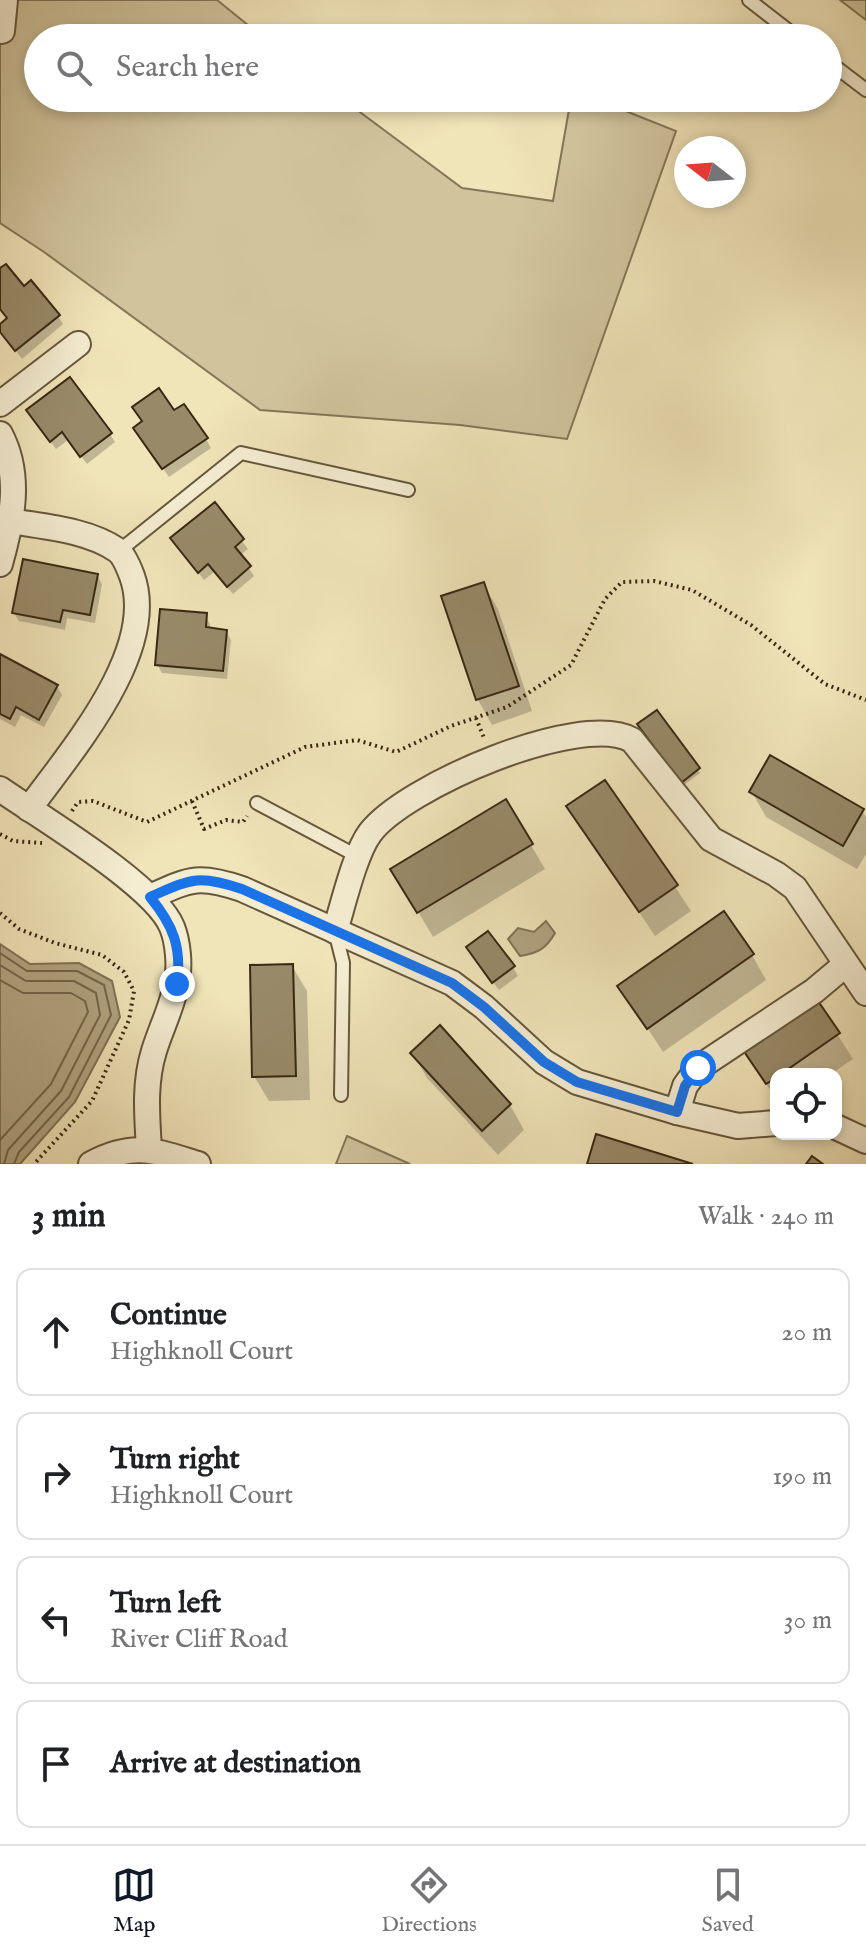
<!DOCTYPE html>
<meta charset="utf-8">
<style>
:root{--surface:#fff;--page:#f2f2f2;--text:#202124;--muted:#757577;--line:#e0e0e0;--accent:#111827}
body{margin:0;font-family:"IM FELL English",serif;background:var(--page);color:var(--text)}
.controls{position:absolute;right:24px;bottom:24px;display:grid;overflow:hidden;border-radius:16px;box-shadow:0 4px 12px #0003}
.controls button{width:72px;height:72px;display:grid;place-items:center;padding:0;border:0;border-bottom:2px solid var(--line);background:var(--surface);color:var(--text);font:40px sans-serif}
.compass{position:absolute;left:674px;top:136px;width:72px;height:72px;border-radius:50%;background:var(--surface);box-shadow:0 4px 12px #0003;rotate:287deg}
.stop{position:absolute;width:24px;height:24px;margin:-18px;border:6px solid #1a73e8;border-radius:50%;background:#fff}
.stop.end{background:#1a73e8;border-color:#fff;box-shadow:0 2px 8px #0008}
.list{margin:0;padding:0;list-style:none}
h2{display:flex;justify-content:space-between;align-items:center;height:104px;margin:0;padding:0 32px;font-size:34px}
h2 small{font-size:26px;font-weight:400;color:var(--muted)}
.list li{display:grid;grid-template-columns:52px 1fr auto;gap:24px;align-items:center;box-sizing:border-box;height:128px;margin:0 16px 16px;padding:0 16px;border:2px solid var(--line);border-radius:16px}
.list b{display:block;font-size:30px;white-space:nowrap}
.list p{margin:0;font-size:26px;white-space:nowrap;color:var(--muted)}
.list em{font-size:26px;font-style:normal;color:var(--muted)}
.icon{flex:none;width:44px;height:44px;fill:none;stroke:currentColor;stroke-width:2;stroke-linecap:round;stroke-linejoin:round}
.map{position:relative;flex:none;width:866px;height:1164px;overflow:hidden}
.search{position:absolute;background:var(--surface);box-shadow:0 4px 12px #0003;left:24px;right:24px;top:24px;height:88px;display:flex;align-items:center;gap:20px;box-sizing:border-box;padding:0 28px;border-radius:44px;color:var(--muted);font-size:30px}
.sheet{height:680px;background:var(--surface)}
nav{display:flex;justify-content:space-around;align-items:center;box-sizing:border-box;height:112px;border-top:2px solid var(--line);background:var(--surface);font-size:22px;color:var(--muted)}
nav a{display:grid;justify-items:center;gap:4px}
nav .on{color:var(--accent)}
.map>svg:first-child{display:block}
</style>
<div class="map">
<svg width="866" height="1164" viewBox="0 0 866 1164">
<rect width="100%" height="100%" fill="#f0e4b9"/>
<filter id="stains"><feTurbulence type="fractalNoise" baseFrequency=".0025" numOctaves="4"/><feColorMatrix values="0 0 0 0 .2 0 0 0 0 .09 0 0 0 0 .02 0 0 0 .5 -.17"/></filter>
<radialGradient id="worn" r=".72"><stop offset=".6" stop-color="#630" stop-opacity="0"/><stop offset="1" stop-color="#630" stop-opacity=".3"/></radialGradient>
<g fill="#d1c49d" stroke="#847658" stroke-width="2">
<path d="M0 0H217L264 38H38V98H341L462 188 553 201 571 98H593L676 131 567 439 460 425 260 410 44 252 0 223Z"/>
<path d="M840 0H866V20Z"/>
<path d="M347 1136 410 1164H336Z"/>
</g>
<g fill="#b1a481" stroke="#817255" stroke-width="2">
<path d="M546 921 555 933C546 949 538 953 520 956L508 939 518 928 534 932Z"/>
<path d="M0 944 30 964 79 963 112 981 120 1017 75 1102 20 1164H0Z"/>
</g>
<g fill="#0003">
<path d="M0 271 58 316 63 324 22 359 0 330V326L9 319 0 309Z"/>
<path d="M34 419 110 434 115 442 87 464 68 440 56 449Z"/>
<path d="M141 437 206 439 211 448 169 477Z"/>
<path d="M214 505 248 549 240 555 254 576 233 594 214 572 204 580 178 547Z"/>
<path d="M97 575 102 584 95 623 67 618 65 630 19 621 14 613Z"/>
<path d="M483 584 498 609 532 711 492 725 478 700 444 597Z"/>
<path d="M205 615 210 624V630L226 631 231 640 227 679 162 673 157 664Z"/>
<path d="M0 656 57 686 62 695 44 727 21 715 15 727 0 719Z"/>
<path d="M656 713 700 773 684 785 642 728Z"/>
<path d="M605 782 691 911 655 936 569 807Z"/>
<path d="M752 792 862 811 866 817V854L857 869 766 817Z"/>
<path d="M505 801 545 869 433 937 393 869Z"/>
<path d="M752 955 766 980 663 1052 620 986Z"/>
<path d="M473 956 513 967 518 976 499 990Z"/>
<path d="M292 966 307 991 310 1100 269 1101 254 1076Z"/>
<path d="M816 1001 853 1059 831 1074H776V1099L745 1051Z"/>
<path d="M413 1053 510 1105 524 1130 498 1155 427 1078Z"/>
</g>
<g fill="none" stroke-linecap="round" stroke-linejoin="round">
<g stroke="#74664a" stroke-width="2">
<path d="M0 953 27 971H77L104 985 111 1015 69 1097 19 1152 14 1164"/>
<path d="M0 965 26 981H74L96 993 100 1015 61 1091 8 1150 4 1164"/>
<path d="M0 980 23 993H71L85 1001 88 1012 51 1084 0 1140"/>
</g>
</g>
<g fill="#988a69" stroke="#382813" stroke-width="2">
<path d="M6 264 24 286 31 280 60 315 15 351 0 332V324L7 318 0 309V268Z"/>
<path d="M70 377 112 433 80 457 62 432 50 442 26 410Z"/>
<path d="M159 388 174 410 184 404 208 438 162 469 133 428 142 421 132 407Z"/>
<path d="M215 502 244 539 235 547 251 566 227 587 208 564 198 573 170 538Z"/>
<path d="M23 559 98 574 90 615 63 610 60 622 12 613Z"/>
<path d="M484 582 519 686 476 700 441 596Z"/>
<path d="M160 609 207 613 206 627 227 630 223 671 155 665Z"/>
<path d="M0 654 58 685 39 720 16 707 10 719 0 714Z"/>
<path d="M657 710 700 768 681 783 637 724Z"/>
<path d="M770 755 864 809 843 846 749 792Z"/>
<path d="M605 780 678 885 639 912 566 806Z"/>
<path d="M506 799 533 844 417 913 390 869Z"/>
<path d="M724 911 754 954 647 1029 617 986Z"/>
<path d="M488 931 515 966 492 983 466 947Z"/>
<path d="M293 964 296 1076 252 1077 250 965Z"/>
<path d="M816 998 840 1033 781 1074H776V1078L766 1084 743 1050Z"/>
<path d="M440 1025 511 1104 482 1131 410 1053Z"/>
<path d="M596 1134 693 1164H587Z"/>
<path d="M812 1156 823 1164H806Z"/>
</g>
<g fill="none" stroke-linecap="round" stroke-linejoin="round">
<defs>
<g id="service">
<path d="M749 0 798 38"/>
<path d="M828 61 866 90"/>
<path d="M119 551 241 453 408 490"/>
<path d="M257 803 359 857"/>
<path d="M335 931 343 963 341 1095"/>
</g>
<g id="minor">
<path d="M2 31 5 0"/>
<path d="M0 404 78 344"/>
<path d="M0 434C22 475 12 521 0 564"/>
<path d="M11 521C45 527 88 530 117 550 124 555 129 568 132 576 159 651 70 752 29 809"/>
<path d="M0 789C40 817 155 885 172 927 178 942 180 965 177 981 173 1005 161 1028 154 1051 144 1083 147 1116 149 1149"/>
<path d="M150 897C190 879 198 874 242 889L452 983 484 1007 544 1062 577 1082 677 1112 738 1126 776 1123"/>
<path d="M335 931C343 905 355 853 370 833 404 787 580 711 632 740L711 839 776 874 795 888 866 993"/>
<path d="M677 1112 685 1086 698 1068 814 991 845 965"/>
<path d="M836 1127 866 1141"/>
<path d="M91 1164C134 1141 155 1151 198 1164"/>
</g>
</defs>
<use href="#service" stroke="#66573c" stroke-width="16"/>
<use href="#minor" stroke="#66573c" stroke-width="28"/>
<g stroke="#382813" stroke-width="4" stroke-dasharray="2 4" stroke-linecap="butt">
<path d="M476 718 484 738"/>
<path d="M192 801 204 829 226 820 243 822 247 816"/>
<path d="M72 811 78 802 93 801 147 822 305 747 357 740 396 752 451 726 507 707 571 665 605 599 622 582 654 581 692 590 751 625 825 684 866 700"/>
<path d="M0 834 13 841 42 843"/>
<path d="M0 913 19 929 55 943 102 955 124 972 134 991 129 1020 92 1101 34 1164"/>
</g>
<use href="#service" stroke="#f5edd2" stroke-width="12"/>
<use href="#minor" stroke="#f5edd2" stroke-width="24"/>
</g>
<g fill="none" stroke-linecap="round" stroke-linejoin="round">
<path stroke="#1a73e8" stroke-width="10" d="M177 984C182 947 173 925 150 897 191 879 198 874 242 889L452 983 484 1007 544 1062 577 1082 677 1112 685 1086 698 1068"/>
</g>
<rect width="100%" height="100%" filter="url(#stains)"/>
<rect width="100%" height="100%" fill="url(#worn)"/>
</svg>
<div class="controls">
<button><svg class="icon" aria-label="locate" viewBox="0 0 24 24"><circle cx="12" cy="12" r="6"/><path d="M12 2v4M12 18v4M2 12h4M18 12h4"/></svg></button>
</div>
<svg class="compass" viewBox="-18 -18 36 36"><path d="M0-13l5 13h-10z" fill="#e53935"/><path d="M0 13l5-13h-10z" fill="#757577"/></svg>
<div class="stop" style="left:698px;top:1068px"></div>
<div class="stop end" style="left:177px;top:984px"></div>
<div class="search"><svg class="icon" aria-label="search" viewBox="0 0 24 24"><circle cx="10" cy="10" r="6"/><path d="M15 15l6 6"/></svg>Search here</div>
</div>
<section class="sheet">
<h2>3 min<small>Walk · 240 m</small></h2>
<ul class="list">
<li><svg class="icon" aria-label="ahead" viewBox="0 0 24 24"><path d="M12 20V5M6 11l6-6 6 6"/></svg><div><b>Continue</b><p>Highknoll Court</p></div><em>20 m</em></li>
<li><svg class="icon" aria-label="right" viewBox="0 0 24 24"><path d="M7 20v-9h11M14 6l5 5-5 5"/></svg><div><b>Turn right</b><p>Highknoll Court</p></div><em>190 m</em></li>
<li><svg class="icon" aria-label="left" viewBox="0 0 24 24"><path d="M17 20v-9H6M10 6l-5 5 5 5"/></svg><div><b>Turn left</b><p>River Cliff Road</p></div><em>30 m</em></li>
<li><svg class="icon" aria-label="arrive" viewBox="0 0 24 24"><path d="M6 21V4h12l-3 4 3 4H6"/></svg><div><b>Arrive at destination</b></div></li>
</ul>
</section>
<nav>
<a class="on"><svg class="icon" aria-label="map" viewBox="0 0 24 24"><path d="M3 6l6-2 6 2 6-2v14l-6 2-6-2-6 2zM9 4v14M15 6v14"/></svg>Map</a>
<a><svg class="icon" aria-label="directions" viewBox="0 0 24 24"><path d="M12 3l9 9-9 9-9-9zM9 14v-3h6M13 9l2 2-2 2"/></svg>Directions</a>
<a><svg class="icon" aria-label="saved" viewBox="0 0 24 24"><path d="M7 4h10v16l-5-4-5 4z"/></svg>Saved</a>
</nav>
